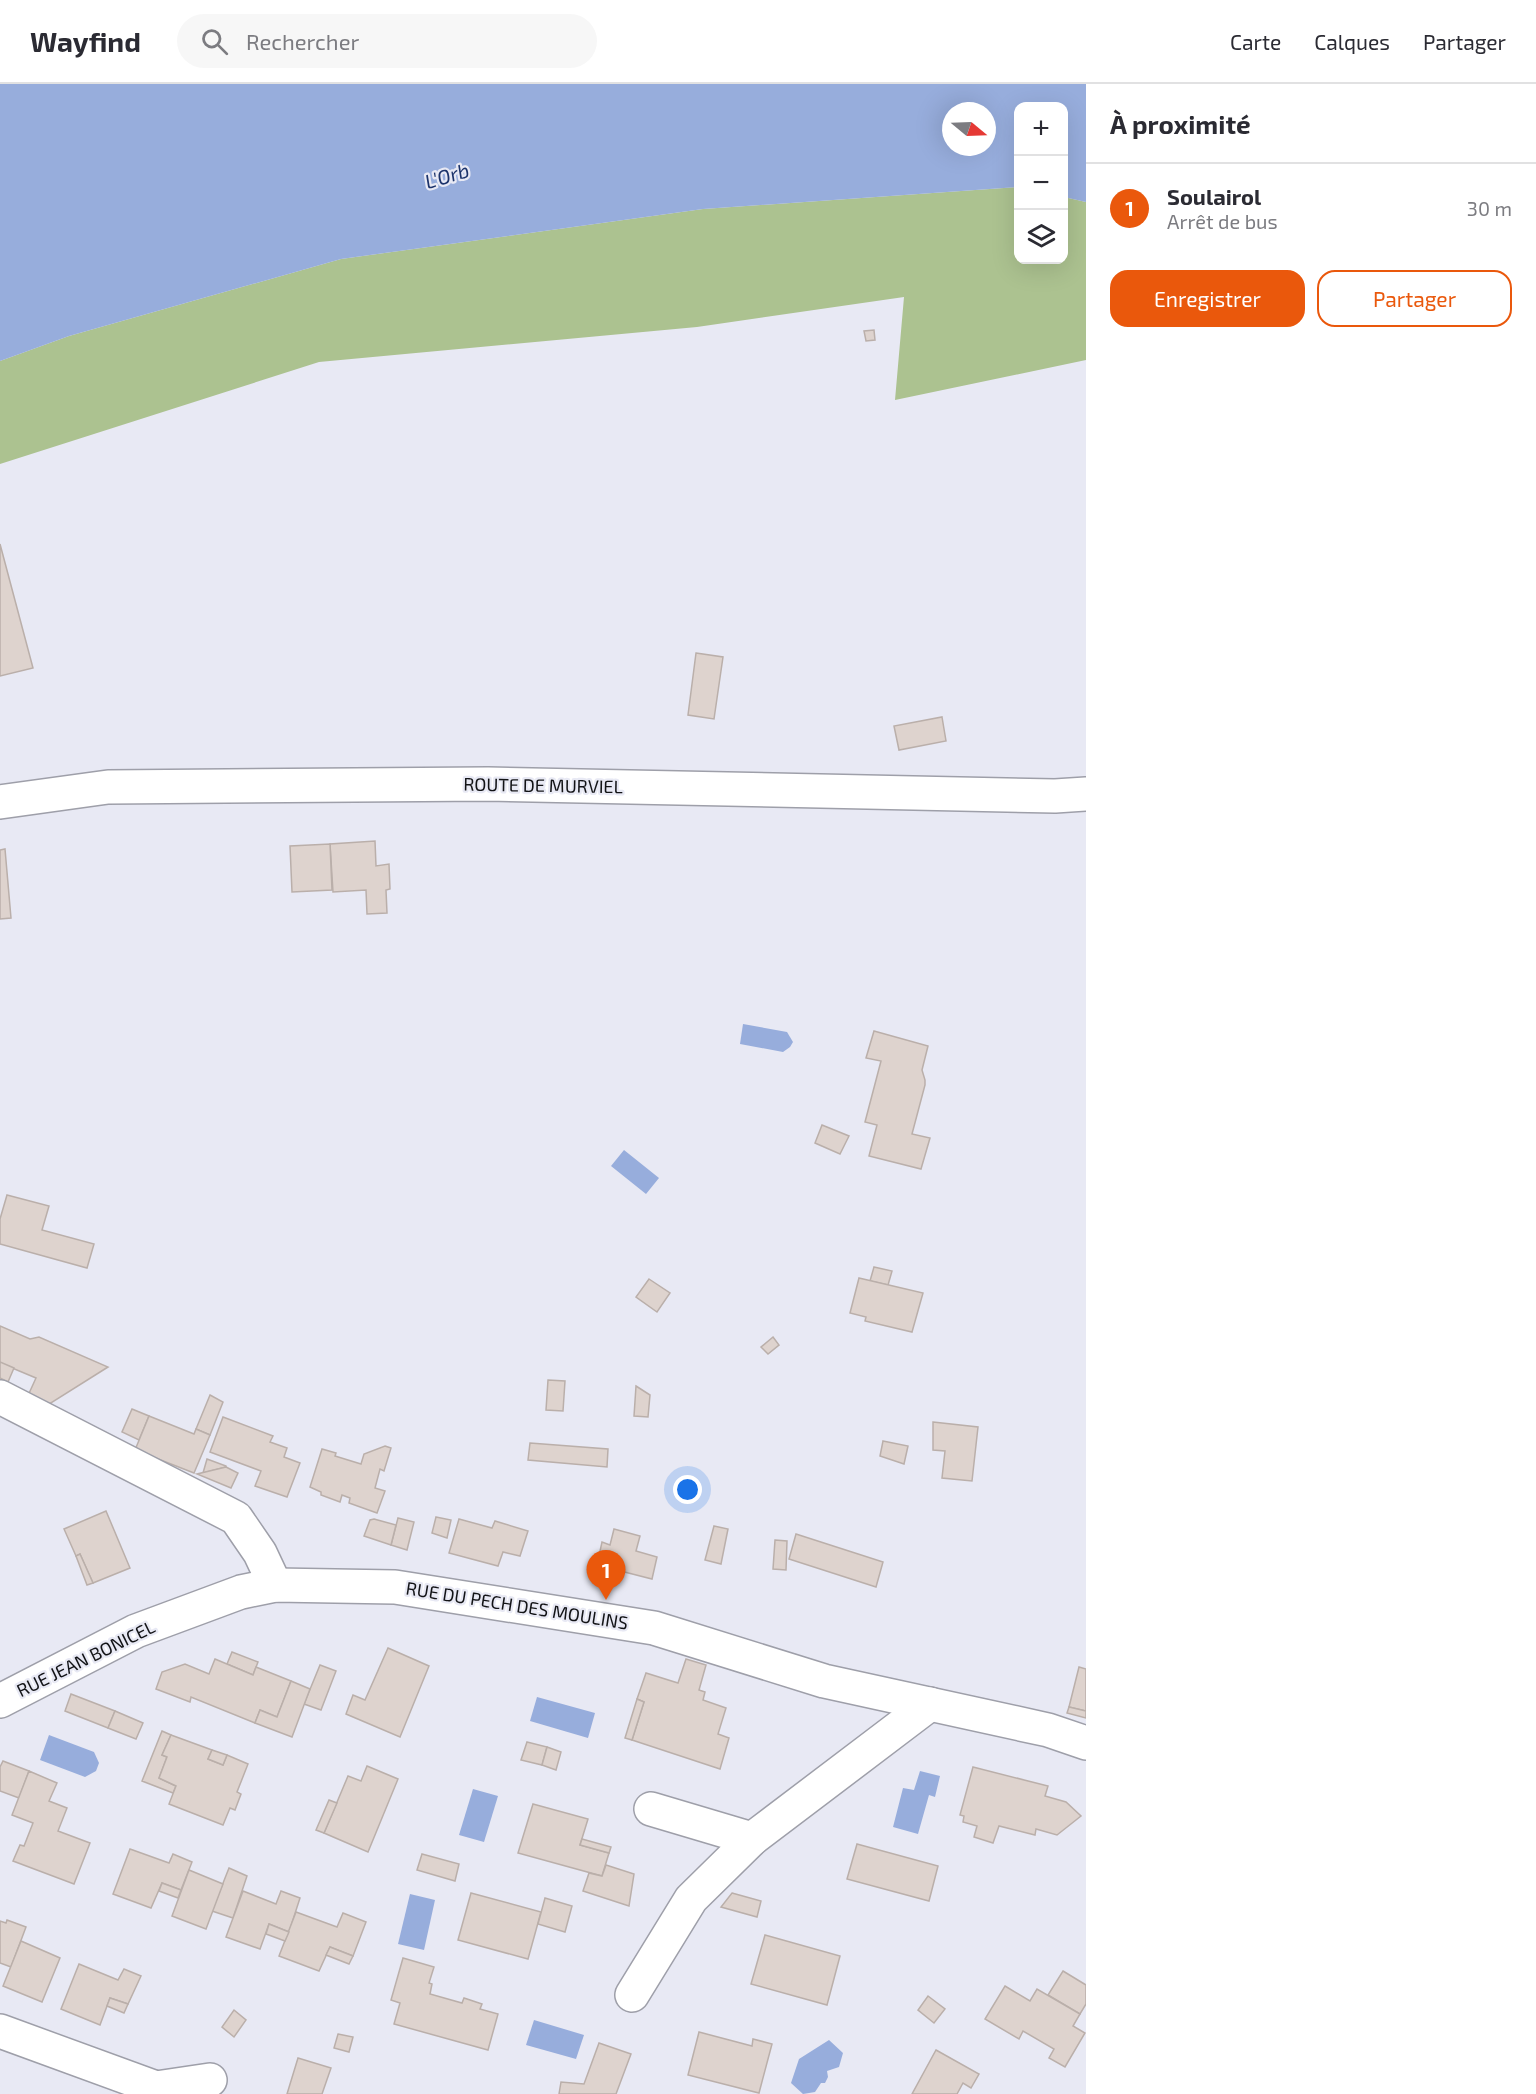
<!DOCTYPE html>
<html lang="fr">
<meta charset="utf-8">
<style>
:root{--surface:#fff;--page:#f7f7f7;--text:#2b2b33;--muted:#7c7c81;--line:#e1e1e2;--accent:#ea580c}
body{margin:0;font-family:"Exo 2",sans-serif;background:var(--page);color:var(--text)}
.controls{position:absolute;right:18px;top:18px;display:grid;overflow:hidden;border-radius:12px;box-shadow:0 6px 24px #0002}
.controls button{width:54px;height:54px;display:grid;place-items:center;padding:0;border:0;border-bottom:2px solid var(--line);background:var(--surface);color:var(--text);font:30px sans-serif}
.compass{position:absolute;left:942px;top:18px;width:54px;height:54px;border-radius:50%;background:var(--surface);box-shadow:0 6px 24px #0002;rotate:109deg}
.you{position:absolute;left:688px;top:1406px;width:21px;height:21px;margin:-15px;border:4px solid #fff;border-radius:50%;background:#1a73e8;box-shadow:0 0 0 9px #1a73e833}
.badge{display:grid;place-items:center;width:39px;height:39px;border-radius:50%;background:var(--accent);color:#fff;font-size:20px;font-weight:700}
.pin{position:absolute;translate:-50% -50px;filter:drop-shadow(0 2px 3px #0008)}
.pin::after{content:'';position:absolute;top:32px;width:21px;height:18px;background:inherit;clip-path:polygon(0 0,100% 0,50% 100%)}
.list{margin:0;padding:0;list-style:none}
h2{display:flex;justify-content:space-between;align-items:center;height:78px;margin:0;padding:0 24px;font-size:26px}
h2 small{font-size:20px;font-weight:400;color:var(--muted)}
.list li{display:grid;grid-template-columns:39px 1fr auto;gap:18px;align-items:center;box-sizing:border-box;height:90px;padding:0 24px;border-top:2px solid var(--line)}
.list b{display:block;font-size:22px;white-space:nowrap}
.list p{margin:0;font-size:20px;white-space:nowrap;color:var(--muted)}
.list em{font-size:20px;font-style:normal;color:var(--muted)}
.actions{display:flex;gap:12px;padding:18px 24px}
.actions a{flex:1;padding:14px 0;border:2px solid var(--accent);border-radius:18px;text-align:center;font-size:21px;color:var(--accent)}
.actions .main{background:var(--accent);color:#fff}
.icon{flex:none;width:33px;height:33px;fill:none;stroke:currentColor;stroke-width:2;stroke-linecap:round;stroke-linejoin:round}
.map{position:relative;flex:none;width:1086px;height:2010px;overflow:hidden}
header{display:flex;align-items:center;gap:36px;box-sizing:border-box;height:84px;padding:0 30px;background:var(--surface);border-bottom:2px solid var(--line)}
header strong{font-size:28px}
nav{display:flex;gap:33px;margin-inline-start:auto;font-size:21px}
.search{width:420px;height:54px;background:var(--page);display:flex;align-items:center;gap:15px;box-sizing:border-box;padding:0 21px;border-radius:33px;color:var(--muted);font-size:22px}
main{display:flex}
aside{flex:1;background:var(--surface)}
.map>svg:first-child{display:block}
</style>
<header>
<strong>Wayfind</strong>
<div class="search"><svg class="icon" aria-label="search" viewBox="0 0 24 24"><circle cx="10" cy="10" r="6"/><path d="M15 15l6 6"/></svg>Rechercher</div>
<nav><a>Carte</a><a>Calques</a><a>Partager</a></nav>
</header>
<main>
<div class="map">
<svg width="1086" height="2010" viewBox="0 0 1086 2010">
<rect width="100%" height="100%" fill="#e8e9f4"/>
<path fill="#acc290" d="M1018 103V176H1064V113L1086 118V276L895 316 904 213 697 243 319 278 0 380V277L69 252 341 175 703 125Z"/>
<g fill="#97addc" fill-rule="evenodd">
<path d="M0 0H1086V118L1064 113V22H1018V103L703 125 341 175 69 252 0 277ZM951 27H987V63H951Z"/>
<path d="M743 940 787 948 793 958 790 963 783 968 740 960Z"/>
<path d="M624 1066 659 1094 646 1110 611 1082Z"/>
<path d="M537 1613 595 1629 588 1654 530 1637Z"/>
<path d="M49 1651 94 1668 99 1679 96 1687 85 1693 40 1676Z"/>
<path d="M920 1687 940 1692 935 1713 929 1711 918 1750 893 1743 903 1704 914 1706Z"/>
<path d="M473 1705 498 1712 484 1758 459 1751Z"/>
<path d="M410 1810 435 1816 424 1866 398 1860Z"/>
<path d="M534 1936 584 1951 576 1975 526 1961Z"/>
<path d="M829 1956 843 1969 839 1983 827 1987 828 1993 825 1999H821L815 2008 803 2010 791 1999 799 1975Z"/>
</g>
<g fill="#ded3ce" stroke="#baafaa" stroke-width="1.5">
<path d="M874 246 875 256 866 257 864 247Z"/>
<path d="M0 460 33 584 0 592Z"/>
<path d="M696 569 723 573 714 635 688 631Z"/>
<path d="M942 633 946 657 899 666 894 642Z"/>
<path d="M375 757 376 782 389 780 390 805 386 806 387 829 367 830 366 806 333 808 330 760Z"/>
<path d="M330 760 332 806 292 808 290 762Z"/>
<path d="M5 765 11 834 0 835V766Z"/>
<path d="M874 947 928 962 922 986 925 996V1001L912 1050 930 1054 921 1085 869 1072 877 1041 865 1038 881 977 866 974Z"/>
<path d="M822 1041 849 1052 840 1070 815 1059Z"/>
<path d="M7 1111 49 1122 42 1146 94 1160 87 1184 0 1160V1135Z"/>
<path d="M874 1183 892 1187 888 1201 870 1197Z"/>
<path d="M859 1194 923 1209 912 1248 865 1237 866 1233 850 1229Z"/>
<path d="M649 1195 670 1209 657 1228 636 1213Z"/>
<path d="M0 1242 30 1255 39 1253 108 1283 43 1324 26 1316 36 1294 0 1279Z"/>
<path d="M773 1253 779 1261 768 1270 761 1263Z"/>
<path d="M0 1278 14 1284 8 1298 0 1294Z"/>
<path d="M548 1296 565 1297 563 1327 546 1326Z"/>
<path d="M636 1302 650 1311 648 1333 634 1332Z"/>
<path d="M210 1311 223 1318 210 1351 196 1345Z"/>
<path d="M132 1325 149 1332 139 1356 122 1348Z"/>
<path d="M149 1332 194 1350 196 1345 210 1351 194 1389 135 1366Z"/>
<path d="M223 1333 273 1352 270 1358 287 1364 284 1373 300 1379 287 1413 255 1402 261 1387 210 1368Z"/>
<path d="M933 1338 978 1343 972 1397 942 1394 945 1367 933 1366Z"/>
<path d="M883 1357 908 1362 904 1380 880 1372Z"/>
<path d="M530 1359 608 1365 607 1383 528 1376Z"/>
<path d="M385 1362 391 1364 384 1387 380 1385 375 1404 385 1407 377 1429 349 1419 350 1414 342 1411 340 1418 321 1411V1408L310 1403 322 1365 336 1369 335 1372 361 1380 364 1370Z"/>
<path d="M207 1375 226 1382V1383L203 1389Z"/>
<path d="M226 1383 238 1389 231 1404 197 1390Z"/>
<path d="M106 1427 130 1484 93 1499 80 1470 76 1472 64 1445Z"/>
<path d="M436 1433 451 1436 447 1454 432 1449Z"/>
<path d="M398 1434 414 1438 407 1466 391 1461Z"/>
<path d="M374 1435 396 1441 391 1461 364 1452 370 1436Z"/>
<path d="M459 1435 492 1444 495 1437 528 1447 520 1472 503 1468 498 1482 449 1469Z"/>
<path d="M714 1442 728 1445 721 1480 705 1476Z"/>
<path d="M614 1445 640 1452 636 1467 657 1473 652 1495 597 1481 602 1458 610 1461Z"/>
<path d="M796 1450 883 1478 876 1503 789 1475Z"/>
<path d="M775 1456 787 1457 786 1486 773 1485Z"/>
<path d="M80 1470 93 1499 87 1501 76 1472Z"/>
<path d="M388 1564 429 1582 400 1653 346 1630 353 1611 365 1616Z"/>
<path d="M232 1568 258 1578 253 1591 227 1580Z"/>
<path d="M215 1575 253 1591 256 1583 291 1597 277 1633 260 1626 255 1639 191 1613 190 1618 156 1605 162 1588 185 1580 209 1590Z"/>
<path d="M686 1575 706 1581 699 1606 705 1608 703 1616 726 1624 718 1650 729 1654 720 1685 632 1656 644 1618 637 1615 646 1589 678 1599Z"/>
<path d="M320 1581 336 1587 321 1626 304 1620Z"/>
<path d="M1079 1583 1086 1585V1627L1069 1623Z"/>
<path d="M291 1597 310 1605 292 1653 255 1639 260 1626 277 1633Z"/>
<path d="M71 1610 115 1627 108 1644 65 1627Z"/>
<path d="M637 1615 644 1618 632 1656 625 1654Z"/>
<path d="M1069 1623 1086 1627V1634L1067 1629Z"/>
<path d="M115 1627 143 1639 136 1655 108 1644Z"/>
<path d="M162 1647 171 1651 162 1671 167 1673 159 1694 176 1702 173 1709 142 1697Z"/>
<path d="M171 1651 212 1666 208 1675 223 1681 227 1671 248 1680 237 1708 241 1710 235 1726 230 1724 223 1741 169 1720 176 1702 159 1694 167 1673 162 1671Z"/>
<path d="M527 1658 547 1663 542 1681 521 1676Z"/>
<path d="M547 1663 561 1668 556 1686 542 1681Z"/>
<path d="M212 1666 227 1671 223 1681 208 1675Z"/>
<path d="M3 1677 29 1687 19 1714 0 1707V1683Z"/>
<path d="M367 1682 398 1695 368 1768 324 1749 348 1692 361 1697Z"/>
<path d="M973 1683 1048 1702 1045 1712 1066 1718 1081 1732 1057 1751 1036 1745 1035 1751 999 1742 993 1759 974 1753 977 1742 963 1738 964 1732 960 1731Z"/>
<path d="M29 1687 57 1699 49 1717 67 1724 58 1747 90 1759 74 1800 13 1777 20 1761 24 1762 33 1739 12 1731Z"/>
<path d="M329 1716 337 1719 324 1749 316 1746Z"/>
<path d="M533 1720 588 1735 580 1761 609 1769 602 1792 518 1769Z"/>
<path d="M582 1755 611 1763 609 1769 580 1761Z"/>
<path d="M857 1760 938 1782 929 1817 847 1795Z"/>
<path d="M130 1765 169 1779 173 1770 192 1778 181 1806 162 1799 151 1824 113 1810Z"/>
<path d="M422 1770 459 1780 455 1797 417 1786Z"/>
<path d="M606 1781 634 1790 629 1822 583 1807 589 1789 602 1792Z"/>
<path d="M229 1784 247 1792 233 1834 212 1827Z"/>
<path d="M189 1786 223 1800 206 1845 172 1832Z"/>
<path d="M162 1799 181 1806 178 1814 159 1807Z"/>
<path d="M243 1807 276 1820 281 1807 300 1814 289 1848 269 1840 260 1865 226 1853Z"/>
<path d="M471 1809 541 1828 528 1875 458 1856Z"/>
<path d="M732 1809 761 1817 757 1833 721 1823Z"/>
<path d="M545 1814 572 1822 565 1848 538 1840Z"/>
<path d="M296 1828 337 1843 343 1829 366 1838 353 1872 330 1863 319 1887 279 1872Z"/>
<path d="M7 1836 26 1843 11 1883 0 1879V1837L6 1839Z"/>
<path d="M269 1840 289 1848 285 1857 266 1850Z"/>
<path d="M765 1851 840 1872 827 1921 751 1900Z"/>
<path d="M21 1857 60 1874 42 1918 3 1902Z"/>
<path d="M330 1863 353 1872 349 1880 326 1871Z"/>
<path d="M403 1874 434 1883 429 1899 432 1900 430 1910 462 1919 464 1914 482 1920 480 1925 498 1930 488 1966 394 1940 400 1919 391 1916Z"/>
<path d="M79 1880 118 1896 124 1885 141 1892 128 1920 110 1914 100 1941 61 1925Z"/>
<path d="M1063 1887 1086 1901V1920L1080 1930 1048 1911Z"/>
<path d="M1005 1902 1030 1917 1037 1905 1080 1930 1073 1942 1085 1949 1065 1983 1049 1974 1054 1965 1023 1947 1019 1955 985 1935Z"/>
<path d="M928 1912 945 1925 934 1939 918 1926Z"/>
<path d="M110 1914 128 1920 124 1929 107 1922Z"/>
<path d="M234 1926 246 1936 234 1953 222 1943Z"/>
<path d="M699 1948 752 1962 753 1955 772 1960 759 2009 688 1991Z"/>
<path d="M338 1950 353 1953 349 1968 334 1964Z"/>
<path d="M599 1959 631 1970 616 2010H559L561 1998 584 2000Z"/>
<path d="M936 1966 979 1990 971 2004 963 1999 957 2010H912Z"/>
<path d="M298 1974 331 1984 322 2010H287Z"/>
</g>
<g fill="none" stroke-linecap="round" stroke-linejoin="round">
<defs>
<g id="minor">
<path d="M0 1313 236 1434 260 1469 275 1501"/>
<path d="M0 1617 136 1547 241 1508 275 1501 395 1503 654 1544 824 1597 1048 1646 1086 1659"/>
<path d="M651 1725 752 1755"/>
<path d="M632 1911 691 1815 752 1755 930 1620"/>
<path d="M0 1947 156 2004 210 1996"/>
</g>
<path id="secondary" d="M0 718 108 703 488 700 1055 712 1086 710"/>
</defs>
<use href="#minor" stroke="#9e9fa9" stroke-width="36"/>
<use href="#secondary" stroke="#9e9fa9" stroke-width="36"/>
<use href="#minor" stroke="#fff" stroke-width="33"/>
<use href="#secondary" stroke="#fff" stroke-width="33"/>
</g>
<g text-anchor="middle" stroke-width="4.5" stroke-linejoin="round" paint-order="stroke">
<g font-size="18" fill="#121316" stroke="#e8e9f4">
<text transform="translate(543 702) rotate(1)" y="6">ROUTE DE MURVIEL</text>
<text transform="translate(517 1522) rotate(9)" y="6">RUE DU PECH DES MOULINS</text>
<text transform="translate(86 1575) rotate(-26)" y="6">RUE JEAN BONICEL</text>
</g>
<g font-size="20" font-style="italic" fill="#1c336b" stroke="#e8e9f4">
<text transform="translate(447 92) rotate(-17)" y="7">L'Orb</text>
</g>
</g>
</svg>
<div class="controls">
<button>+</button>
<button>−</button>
<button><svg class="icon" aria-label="layers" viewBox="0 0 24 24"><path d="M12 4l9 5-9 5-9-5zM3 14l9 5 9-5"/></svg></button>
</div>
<svg class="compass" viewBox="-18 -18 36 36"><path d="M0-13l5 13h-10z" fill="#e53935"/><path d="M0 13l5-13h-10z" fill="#7c7c81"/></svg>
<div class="you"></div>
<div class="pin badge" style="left:606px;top:1516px">1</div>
</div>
<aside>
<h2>À proximité<small></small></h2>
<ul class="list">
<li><span class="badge">1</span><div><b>Soulairol</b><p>Arrêt de bus</p></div><em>30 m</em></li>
</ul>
<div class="actions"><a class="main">Enregistrer</a><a>Partager</a></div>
</aside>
</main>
